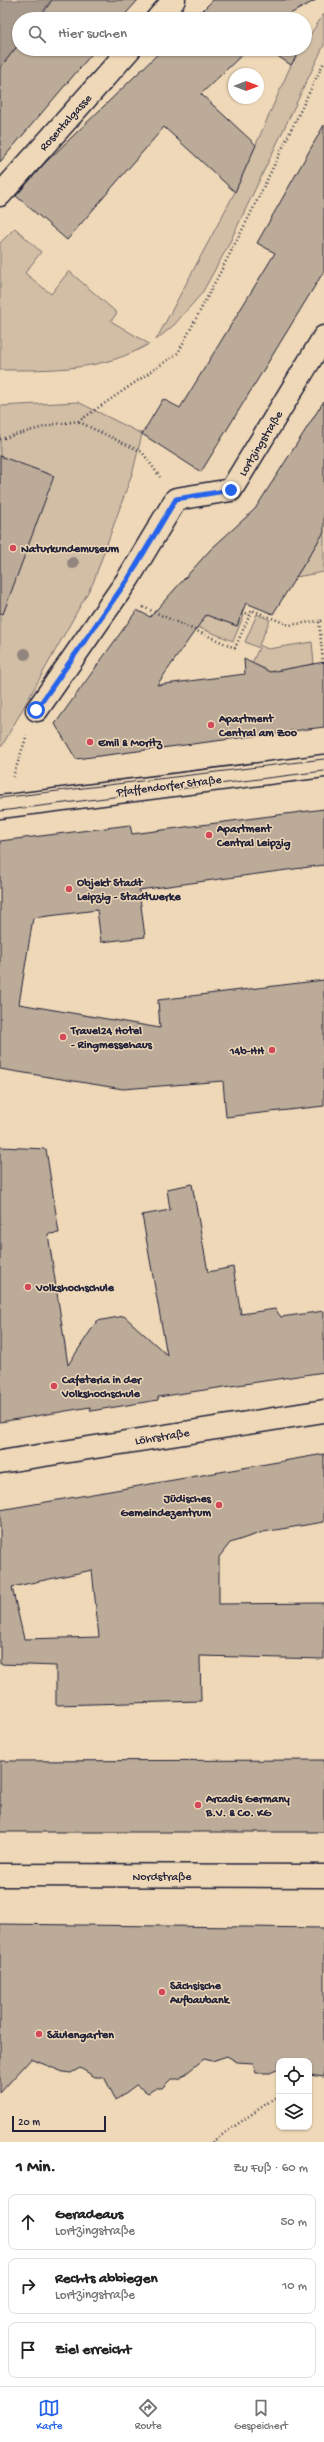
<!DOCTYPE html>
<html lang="de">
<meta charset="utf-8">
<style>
:root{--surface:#fff;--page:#f2f2f2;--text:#222;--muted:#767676;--line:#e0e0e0;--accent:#2563eb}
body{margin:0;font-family:"Gochi Hand",sans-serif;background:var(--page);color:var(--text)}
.controls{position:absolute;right:12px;bottom:12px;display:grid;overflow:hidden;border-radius:8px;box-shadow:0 1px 3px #0004}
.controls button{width:36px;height:36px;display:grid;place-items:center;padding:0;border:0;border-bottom:1px solid var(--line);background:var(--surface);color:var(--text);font:20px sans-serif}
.compass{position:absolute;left:228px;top:68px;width:36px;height:36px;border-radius:50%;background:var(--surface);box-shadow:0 1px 3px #0004;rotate:90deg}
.scale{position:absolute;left:12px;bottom:10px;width:94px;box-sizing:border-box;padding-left:4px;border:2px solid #22223b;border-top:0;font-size:11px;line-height:14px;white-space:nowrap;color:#22223b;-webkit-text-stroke:3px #eed8b7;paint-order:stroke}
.stop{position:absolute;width:12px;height:12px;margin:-9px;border:3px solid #2563eb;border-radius:50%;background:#fff}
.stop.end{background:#2563eb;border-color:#fff;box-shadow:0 1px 4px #0008}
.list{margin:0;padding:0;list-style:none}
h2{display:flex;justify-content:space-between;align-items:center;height:52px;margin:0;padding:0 16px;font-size:17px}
h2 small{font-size:13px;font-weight:400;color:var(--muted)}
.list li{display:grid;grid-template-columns:26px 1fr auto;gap:12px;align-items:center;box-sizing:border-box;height:56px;margin:0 8px 8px;padding:0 8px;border:1px solid var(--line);border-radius:8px}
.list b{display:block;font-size:15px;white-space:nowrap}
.list p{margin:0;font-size:13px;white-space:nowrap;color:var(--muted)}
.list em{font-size:13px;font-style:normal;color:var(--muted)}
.icon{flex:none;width:22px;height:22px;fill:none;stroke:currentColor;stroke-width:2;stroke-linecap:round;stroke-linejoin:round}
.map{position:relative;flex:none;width:324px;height:2142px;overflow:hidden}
.search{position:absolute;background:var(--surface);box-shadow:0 1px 3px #0004;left:12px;right:12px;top:12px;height:44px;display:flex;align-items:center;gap:10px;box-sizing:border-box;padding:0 14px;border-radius:22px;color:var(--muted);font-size:15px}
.sheet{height:244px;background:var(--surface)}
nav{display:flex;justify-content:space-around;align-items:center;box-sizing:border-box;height:56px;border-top:1px solid var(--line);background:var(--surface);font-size:11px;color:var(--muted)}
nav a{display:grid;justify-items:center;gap:2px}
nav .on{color:var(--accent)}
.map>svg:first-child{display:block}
</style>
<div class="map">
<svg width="324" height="2142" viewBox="0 0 324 2142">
<rect width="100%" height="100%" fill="#eed8b7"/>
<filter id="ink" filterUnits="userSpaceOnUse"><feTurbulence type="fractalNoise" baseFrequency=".025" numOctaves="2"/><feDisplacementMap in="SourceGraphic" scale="8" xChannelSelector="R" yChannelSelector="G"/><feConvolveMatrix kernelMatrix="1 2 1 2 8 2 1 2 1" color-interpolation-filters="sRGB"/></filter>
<g filter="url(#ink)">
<g fill="#d1bea5" stroke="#7a7070">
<path d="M324 14V45L227 248 202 293 174 325 156 340 235 192 291 65 301 49H305V42Z"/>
<path d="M15 228 41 252 25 273 51 294 69 271 117 313 111 321 149 344C104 371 51 370 0 370V243Z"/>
<path d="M78 402 142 434 133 471 93 583 2 746H0V406Z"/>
<path d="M324 532V572L296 577Z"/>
<path d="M205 614 237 626 242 614 244 615 233 641 197 627Z"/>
<path d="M257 614 270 620 259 645 268 649 312 642 314 664 270 672 252 663 259 648 245 642Z"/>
</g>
<path fill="#a8998d" stroke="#72696c" d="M0 0H51L37 19H19V44L0 68Z"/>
<g fill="#bbab98" stroke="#22223b" fill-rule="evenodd">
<path d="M52 0H138L121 19H39Z"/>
<path d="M213 0H316L288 15 294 19H194Z"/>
<path d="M19 44V49H96L0 162V68Z"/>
<path d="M163 49H248L201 94 256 145 235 192 164 127 67 240 16 196 45 163Z"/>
<path d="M267 49H301L291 65Z"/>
<path d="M324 125V271L201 472 142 434 163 399 180 408 275 253 257 243Z"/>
<path d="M324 401V532L273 614 246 603 237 626 206 615 157 685 245 674 244 659 270 672 324 662V727L76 759 55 724 137 610 150 617 210 550 255 509Z"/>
<path d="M0 456 54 476 3 614 0 613Z"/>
<path d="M324 809V865L139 890 145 937 101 942 97 910 33 918 19 1004 160 1028 158 1000 324 980V1106L226 1117 223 1081 123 1089 0 1069V841L130 825 132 834Z"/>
<path d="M0 1147 46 1149 59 1233 48 1234 68 1365 97 1321 124 1316 167 1355 142 1215 170 1210 167 1189 192 1184 208 1272 233 1267 241 1314 275 1309 281 1317 324 1311V1372L158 1397V1400L91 1411 90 1407 0 1422Z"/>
<path d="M324 1454V1522L263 1532 230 1543 219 1557V1604L324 1603V1659L200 1656 201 1701 56 1705V1666L0 1664V1510ZM92 1570 99 1637 24 1639 12 1587Z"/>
<path d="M324 1760V1832H0V1761Z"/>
<path d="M0 1924 324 1928V2077L309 2075V2061H279V2069L270 2073H256L253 2063 237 2062 227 2056 212 2061 204 2059 179 2079H171L162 2088H156L148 2093 136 2085 116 2100 104 2077H95L80 2068 71 2073 63 2072 31 2059 0 2093Z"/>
</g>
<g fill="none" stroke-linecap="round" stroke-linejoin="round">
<defs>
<g id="minor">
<path d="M157 19 174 0"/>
<path d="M0 195 130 49"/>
<path d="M37 710 128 579 176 499 231 490 324 337"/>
<path d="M0 1462 324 1411"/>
<path d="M0 1875 324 1876"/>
</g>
<path id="secondary" d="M0 807 324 766"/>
</defs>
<use href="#minor" stroke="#22223b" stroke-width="25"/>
<use href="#secondary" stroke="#22223b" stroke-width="25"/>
<g stroke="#22223b" stroke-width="2.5" stroke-dasharray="1 3" stroke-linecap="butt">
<path d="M79 422 142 452 160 477"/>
<path d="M0 439 55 424 79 421 178 353 249 217 324 62"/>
<path d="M143 607 235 648 252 610 289 625 319 621"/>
<path d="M242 612 250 614"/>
<path d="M323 663 319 621 324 620"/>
<path d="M13 777 27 735"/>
<path d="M212 2142 279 2095"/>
</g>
<use href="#minor" stroke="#eed8b7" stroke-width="22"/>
<use href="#secondary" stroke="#eed8b7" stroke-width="22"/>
<g stroke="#22223b" stroke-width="1">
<path d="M0 798 324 759"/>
<path d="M0 811 324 771"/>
</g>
</g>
<g fill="#91857e">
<circle cx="73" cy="563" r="6"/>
<circle cx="25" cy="654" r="6"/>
</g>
</g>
<g fill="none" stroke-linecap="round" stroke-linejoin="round" filter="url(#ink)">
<path stroke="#2563eb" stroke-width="5" d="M36 710 128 579 176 499 231 490"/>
</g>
<g fill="#d1495b" stroke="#eed8b7" stroke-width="1.5">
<circle cx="13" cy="548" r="4"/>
<circle cx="211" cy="725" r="4"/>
<circle cx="90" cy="742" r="4"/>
<circle cx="209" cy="835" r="4"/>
<circle cx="69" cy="889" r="4"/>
<circle cx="63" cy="1037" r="4"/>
<circle cx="272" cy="1050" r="4"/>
<circle cx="28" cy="1287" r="4"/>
<circle cx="54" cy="1386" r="4"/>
<circle cx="219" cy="1505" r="4"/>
<circle cx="198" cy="1805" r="4"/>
<circle cx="162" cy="1992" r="4"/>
<circle cx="39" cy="2034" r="4"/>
</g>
<g text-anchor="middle" stroke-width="3" stroke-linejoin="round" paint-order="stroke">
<g font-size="12" fill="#22223b" stroke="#eed8b7">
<text transform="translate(65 122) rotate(-48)" y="4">Rosentalgasse</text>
<text transform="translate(260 443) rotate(-59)" y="4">Lortzingstraße</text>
<text transform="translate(169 785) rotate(-7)" y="4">Pfaffendorfer Straße</text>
<text transform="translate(162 1436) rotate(-9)" y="4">Löhrstraße</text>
<text x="162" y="1880">Nordstraße</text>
</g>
<g font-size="12" font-weight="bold" fill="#22223b" stroke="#eed8b7" text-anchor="start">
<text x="21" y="552">Naturkundemuseum</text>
<text x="219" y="722">Apartment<tspan x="219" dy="14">Central am Zoo</tspan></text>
<text x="98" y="746">Emil &amp; Moritz</text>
<text x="217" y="832">Apartment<tspan x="217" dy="14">Central Leipzig</tspan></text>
<text x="77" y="886">Objekt Stadt<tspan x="77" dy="14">Leipzig - Stadtwerke</tspan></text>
<text x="71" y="1034">Travel24 Hotel<tspan x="71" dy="14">- Ringmessehaus</tspan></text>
<text x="264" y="1054" text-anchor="end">14b-HH</text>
<text x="36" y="1291">Volkshochschule</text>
<text x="62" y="1383">Cafeteria in der<tspan x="62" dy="14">Volkshochschule</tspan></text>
<text x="211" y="1502" text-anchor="end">Jüdisches<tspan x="211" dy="14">Gemeindezentrum</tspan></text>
<text x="206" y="1802">Arcadis Germany<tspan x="206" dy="14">B.V. &amp; Co. KG</tspan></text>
<text x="170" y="1989">Sächsische<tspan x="170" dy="14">Aufbaubank</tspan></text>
<text x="47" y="2038">Säulengarten</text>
</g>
</g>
</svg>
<div class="controls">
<button><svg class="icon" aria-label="locate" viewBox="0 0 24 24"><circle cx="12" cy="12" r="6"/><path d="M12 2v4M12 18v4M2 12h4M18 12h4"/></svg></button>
<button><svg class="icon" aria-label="layers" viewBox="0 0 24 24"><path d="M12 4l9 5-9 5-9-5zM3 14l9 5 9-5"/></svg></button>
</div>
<svg class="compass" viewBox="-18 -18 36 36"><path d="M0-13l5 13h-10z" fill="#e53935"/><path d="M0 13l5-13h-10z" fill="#767676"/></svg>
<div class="scale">20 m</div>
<div class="stop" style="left:36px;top:710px"></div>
<div class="stop end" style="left:231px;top:490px"></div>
<div class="search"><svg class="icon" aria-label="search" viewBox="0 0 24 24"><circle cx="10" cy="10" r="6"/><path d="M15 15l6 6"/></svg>Hier suchen</div>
</div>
<section class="sheet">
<h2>1 Min.<small>Zu Fuß · 60 m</small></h2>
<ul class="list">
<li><svg class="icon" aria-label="ahead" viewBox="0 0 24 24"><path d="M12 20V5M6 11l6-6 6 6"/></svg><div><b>Geradeaus</b><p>Lortzingstraße</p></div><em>50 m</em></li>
<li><svg class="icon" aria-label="right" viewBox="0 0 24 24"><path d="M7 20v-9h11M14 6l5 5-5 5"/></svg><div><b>Rechts abbiegen</b><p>Lortzingstraße</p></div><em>10 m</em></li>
<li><svg class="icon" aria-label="arrive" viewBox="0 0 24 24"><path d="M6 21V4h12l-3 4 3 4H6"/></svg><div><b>Ziel erreicht</b></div></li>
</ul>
</section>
<nav>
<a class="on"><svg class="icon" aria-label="map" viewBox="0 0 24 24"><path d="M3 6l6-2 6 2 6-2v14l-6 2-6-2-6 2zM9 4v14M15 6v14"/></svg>Karte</a>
<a><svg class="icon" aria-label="directions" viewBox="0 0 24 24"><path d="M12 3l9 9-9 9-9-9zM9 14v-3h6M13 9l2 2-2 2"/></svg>Route</a>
<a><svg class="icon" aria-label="saved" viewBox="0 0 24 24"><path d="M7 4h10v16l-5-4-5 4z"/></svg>Gespeichert</a>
</nav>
